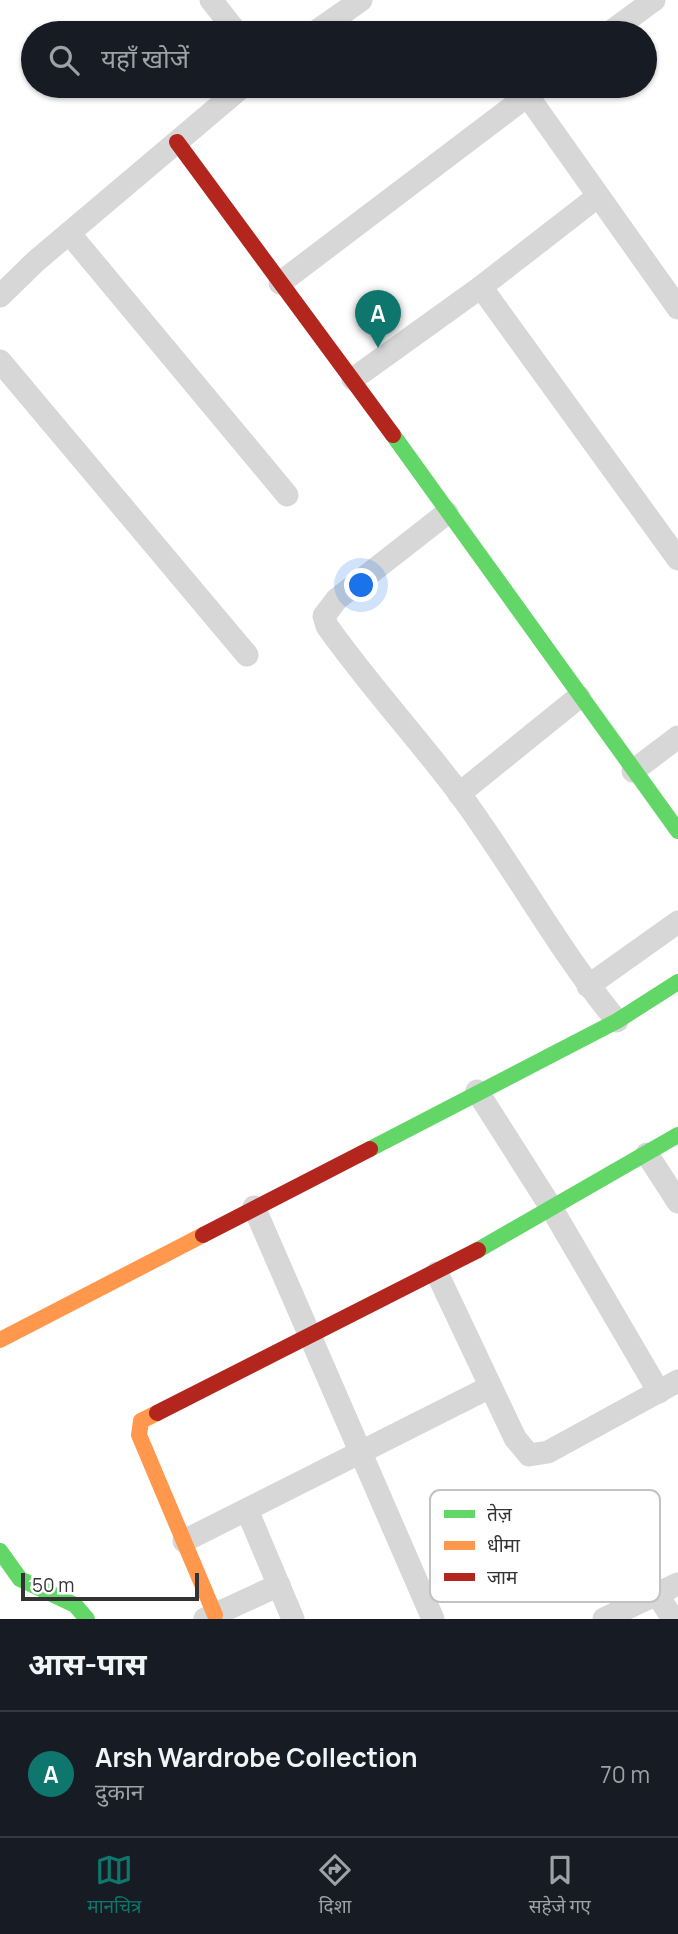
<!DOCTYPE html>
<html lang="hi">
<meta charset="utf-8">
<style>
:root{--surface:#171b24;--page:#20242c;--text:#f1f3f6;--muted:#9ea1a6;--line:#363941;--accent:#0f766e}
body{margin:0;font-family:Manrope,"Noto Sans Devanagari",sans-serif;background:var(--page);color:var(--text)}
.scale{position:absolute;left:21px;bottom:18px;width:178px;box-sizing:border-box;padding-left:7px;border:4px solid #333;border-top:0;font-size:19px;line-height:24px;white-space:nowrap;color:#333;-webkit-text-stroke:5px #fff;paint-order:stroke}
.you{position:absolute;left:362px;top:586px;width:24px;height:24px;margin:-18px;border:5px solid #fff;border-radius:50%;background:#1a73e8;box-shadow:0 0 0 10px #1a73e833}
.badge{display:grid;place-items:center;width:46px;height:46px;border-radius:50%;background:var(--accent);color:#fff;font-size:23px;font-weight:700}
.pin{position:absolute;translate:-50% -58px;filter:drop-shadow(0 2px 4px #0008)}
.pin::after{content:'';position:absolute;top:37px;width:24px;height:21px;background:inherit;clip-path:polygon(0 0,100% 0,50% 100%)}
.list{margin:0;padding:0;list-style:none}
h2{display:flex;justify-content:space-between;align-items:center;height:91px;margin:0;padding:0 28px;font-size:30px}
h2 small{font-size:23px;font-weight:400;color:var(--muted)}
.list li{display:grid;grid-template-columns:46px 1fr auto;gap:21px;align-items:center;box-sizing:border-box;height:126px;padding:0 28px;border-top:2px solid var(--line)}
.list b{display:block;font-size:26px;white-space:nowrap}
.list p{margin:0;font-size:23px;white-space:nowrap;color:var(--muted)}
.list em{font-size:23px;font-style:normal;color:var(--muted)}
.icon{flex:none;width:38px;height:38px;fill:none;stroke:currentColor;stroke-width:2;stroke-linecap:round;stroke-linejoin:round}
.map{position:relative;flex:none;width:678px;height:1619px;overflow:hidden}
.search{position:absolute;background:var(--surface);box-shadow:0 2px 5px #0004;left:21px;right:21px;top:21px;height:77px;display:flex;align-items:center;gap:18px;box-sizing:border-box;padding:0 24px;border-radius:38px;color:var(--muted);font-size:26px}
.sheet{height:217px;background:var(--surface)}
nav{display:flex;justify-content:space-around;align-items:center;box-sizing:border-box;height:98px;border-top:2px solid var(--line);background:var(--surface);font-size:19px;color:var(--muted)}
nav a{display:grid;justify-items:center;gap:4px}
nav .on{color:var(--accent)}
.map>svg:first-child{display:block}
</style>
<div class="map">
<svg width="678" height="1619" viewBox="0 0 678 1619">
<rect width="100%" height="100%" fill="#fff"/>
<g fill="none" stroke-linecap="round" stroke-linejoin="round">
<g stroke="#d7d7d7" stroke-width="23">
<path d="M211 0 237 33"/>
<path d="M314 33 361 0"/>
<path d="M609 33 654 0"/>
<path d="M527 95 678 308"/>
<path d="M69 233 287 495"/>
<path d="M280 283 540 86"/>
<path d="M481 287 678 559"/>
<path d="M0 296 36 261 243 86"/>
<path d="M0 361 247 655"/>
<path d="M353 379 481 287 597 197"/>
<path d="M447 513 337 599 324 616 327 626C368 684 416 736 459 793 514 867 558 950 617 1021"/>
<path d="M633 771 678 737"/>
<path d="M459 794 579 697"/>
<path d="M588 986 678 922"/>
<path d="M477 1091 552 1209 659 1392"/>
<path d="M647 1154 678 1202"/>
<path d="M254 1207 433 1619"/>
<path d="M437 1273 515 1438 529 1455 548 1452 678 1381"/>
<path d="M247 1510 293 1619"/>
<path d="M184 1541 490 1387"/>
<path d="M657 1594 673 1619"/>
<path d="M205 1619 279 1585"/>
<path d="M604 1619 678 1584"/>
</g>
<g stroke="#63d668" stroke-width="16">
<path d="M393 435 678 831"/>
<path d="M370 1149 617 1021 678 982"/>
<path d="M478 1250 678 1135"/>
<path d="M0 1551 20 1579 75 1605 87 1619"/>
</g>
<g stroke="#ff974d" stroke-width="16">
<path d="M0 1340 203 1235"/>
<path d="M157 1413 141 1421 139 1435 215 1615"/>
</g>
<g stroke="#b3261e" stroke-width="16">
<path d="M177 142 393 435"/>
<path d="M203 1235 370 1149"/>
<path d="M157 1413 478 1250"/>
</g>
</g>
<rect x="430" y="1490" width="230" height="112" rx="10" fill="#fff" stroke="#c2c2c2" stroke-width="2"/>
<rect x="444" y="1510" width="31" height="8" fill="#63d668"/>
<rect x="444" y="1541" width="31" height="9" fill="#ff974d"/>
<rect x="444" y="1573" width="31" height="8" fill="#b3261e"/>
<g font-size="19" fill="#333">
<text x="487" y="1521">तेज़</text>
<text x="487" y="1552">धीमा</text>
<text x="487" y="1584">जाम</text>
</g>
</svg>
<div class="scale">50 m</div>
<div class="you"></div>
<div class="pin badge" style="left:378px;top:348px">A</div>
<div class="search"><svg class="icon" aria-label="search" viewBox="0 0 24 24"><circle cx="10" cy="10" r="6"/><path d="M15 15l6 6"/></svg>यहाँ खोजें</div>
</div>
<section class="sheet">
<h2>आस-पास<small></small></h2>
<ul class="list">
<li><span class="badge">A</span><div><b>Arsh Wardrobe Collection</b><p>दुकान</p></div><em>70 m</em></li>
</ul>
</section>
<nav>
<a class="on"><svg class="icon" aria-label="map" viewBox="0 0 24 24"><path d="M3 6l6-2 6 2 6-2v14l-6 2-6-2-6 2zM9 4v14M15 6v14"/></svg>मानचित्र</a>
<a><svg class="icon" aria-label="directions" viewBox="0 0 24 24"><path d="M12 3l9 9-9 9-9-9zM9 14v-3h6M13 9l2 2-2 2"/></svg>दिशा</a>
<a><svg class="icon" aria-label="saved" viewBox="0 0 24 24"><path d="M7 4h10v16l-5-4-5 4z"/></svg>सहेजे गए</a>
</nav>
